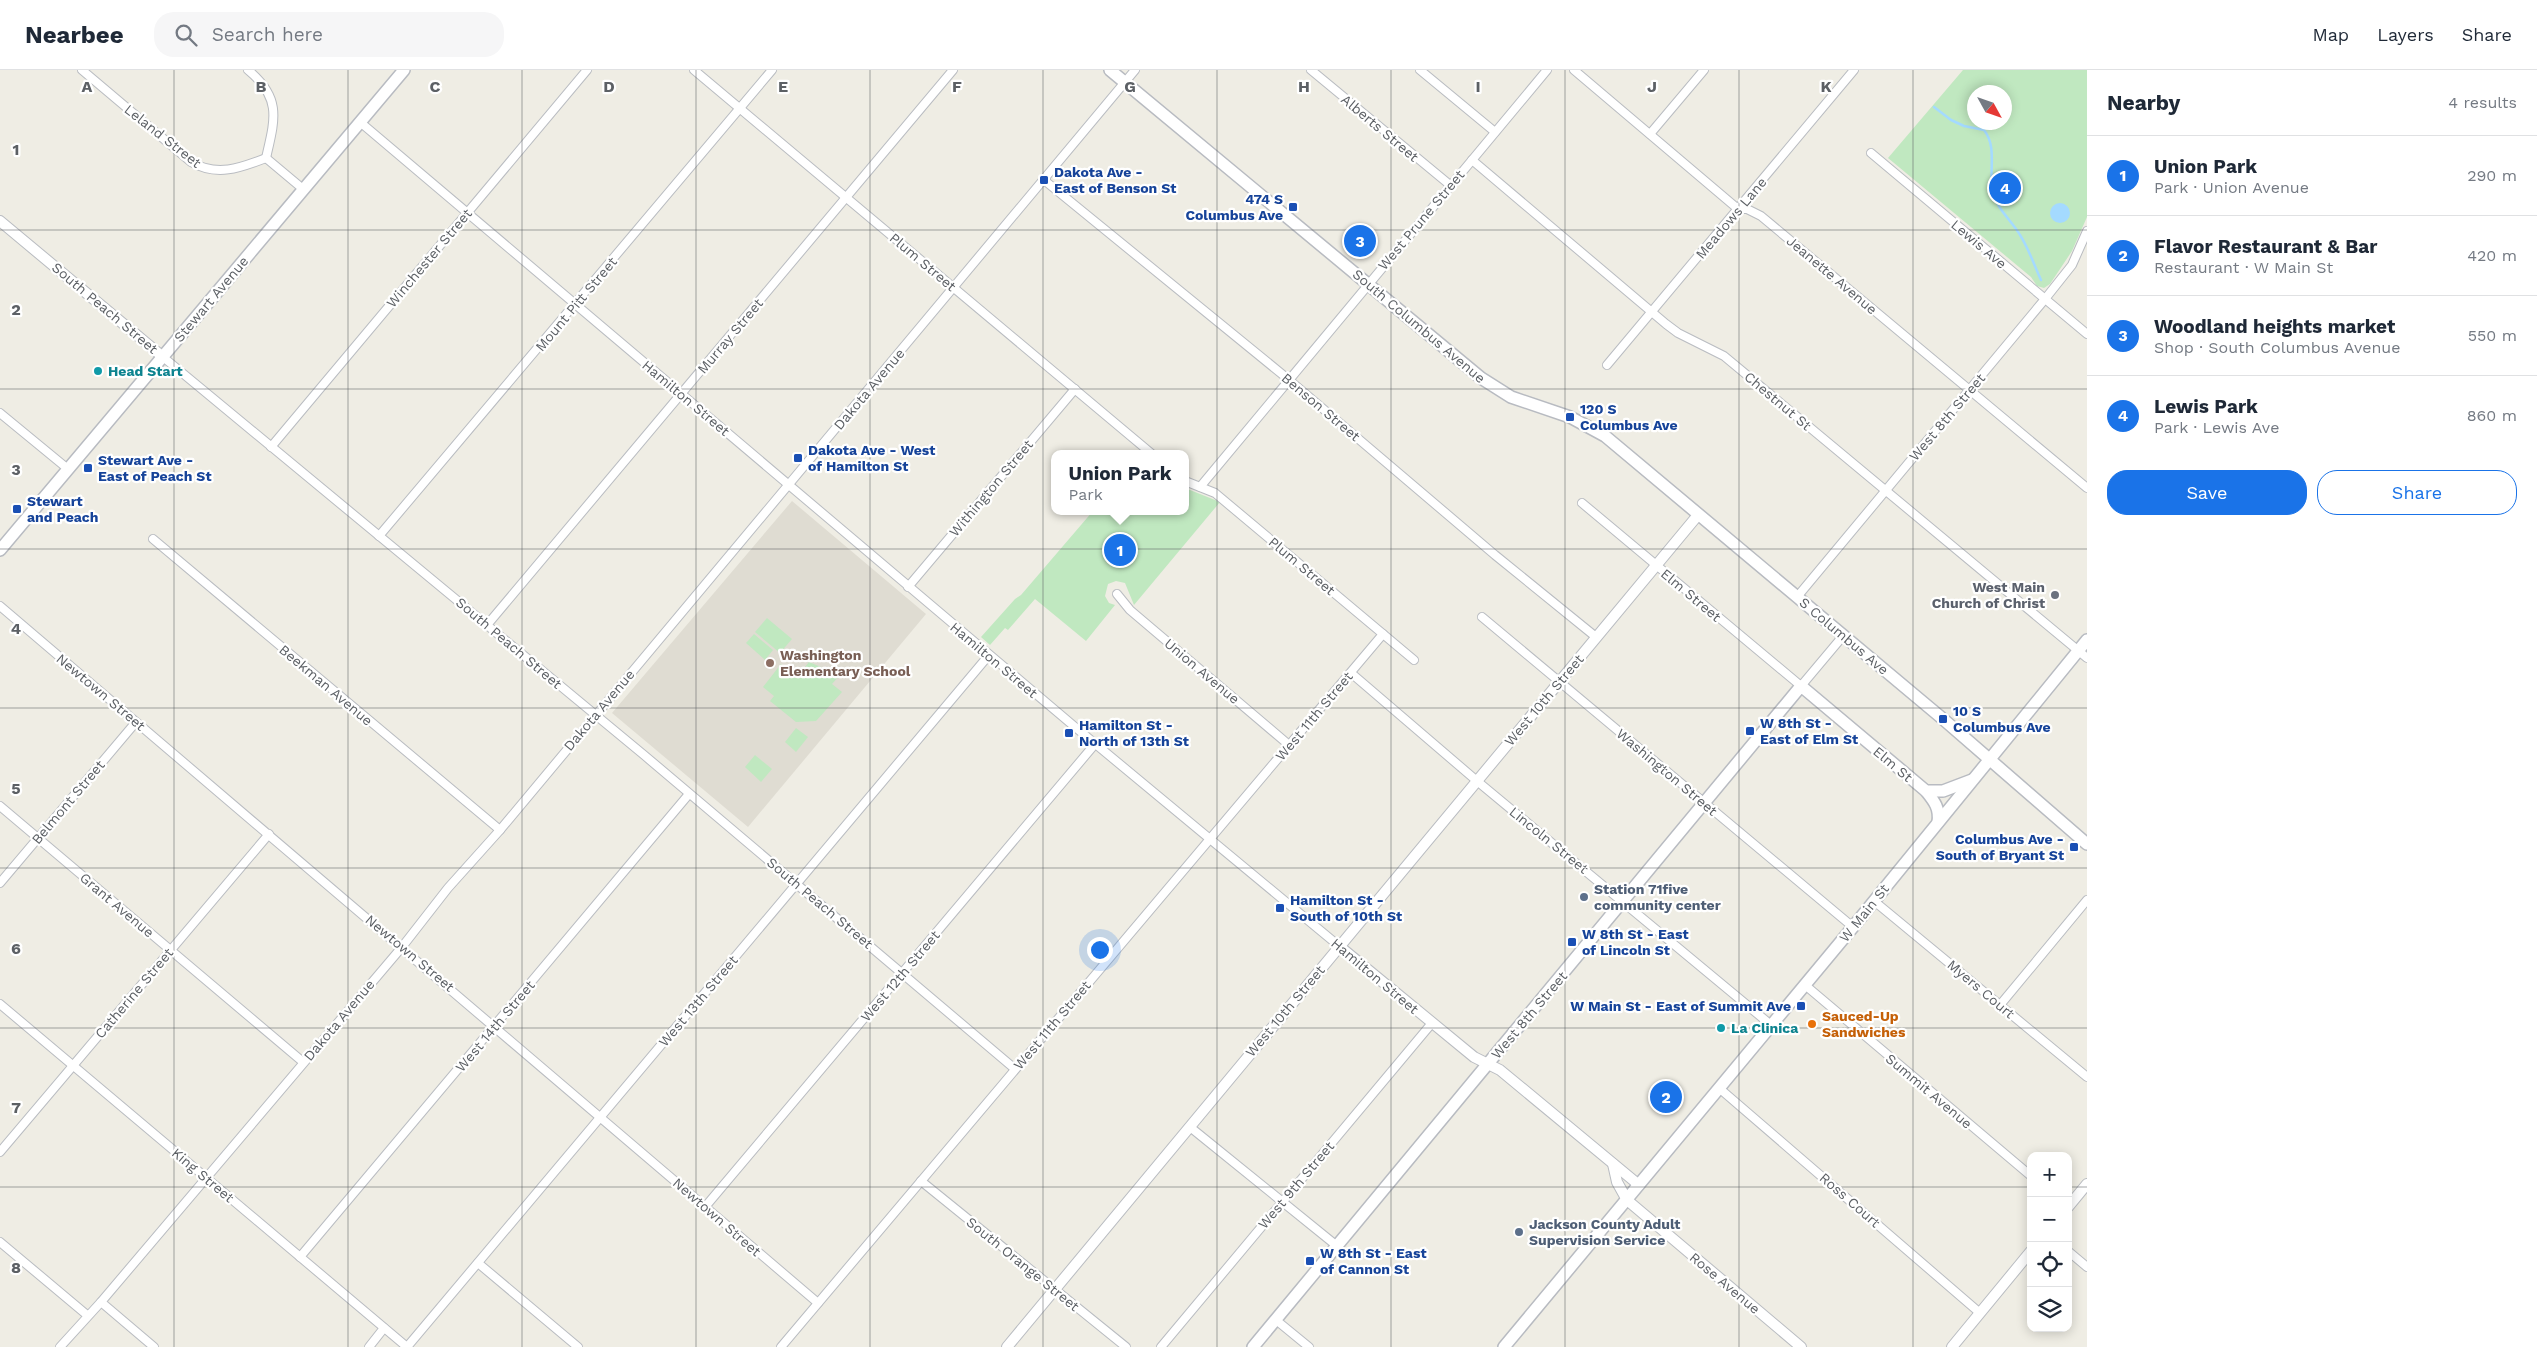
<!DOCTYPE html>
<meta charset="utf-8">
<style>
:root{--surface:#fff;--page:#f6f6f7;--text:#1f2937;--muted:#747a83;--line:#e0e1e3;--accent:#1a73e8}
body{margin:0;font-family:"Work Sans",sans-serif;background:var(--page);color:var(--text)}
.controls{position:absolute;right:15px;bottom:15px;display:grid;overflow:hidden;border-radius:10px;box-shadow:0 2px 12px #0003}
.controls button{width:45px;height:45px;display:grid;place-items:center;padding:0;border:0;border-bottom:1px solid var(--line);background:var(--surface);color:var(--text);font:25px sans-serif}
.compass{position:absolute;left:1967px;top:15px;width:45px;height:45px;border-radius:50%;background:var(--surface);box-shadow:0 2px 12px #0003;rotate:130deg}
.you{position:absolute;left:1099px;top:879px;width:18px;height:18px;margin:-12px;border:4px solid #fff;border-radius:50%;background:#1a73e8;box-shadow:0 0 0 8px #1a73e833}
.badge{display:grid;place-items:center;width:32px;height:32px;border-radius:50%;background:var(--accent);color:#fff;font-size:16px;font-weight:700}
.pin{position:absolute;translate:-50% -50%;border:2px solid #fff;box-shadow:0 1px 5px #0006}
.popup{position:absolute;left:1051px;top:380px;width:138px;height:65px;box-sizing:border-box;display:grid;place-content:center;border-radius:10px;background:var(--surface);filter:drop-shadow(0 1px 4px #0005);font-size:16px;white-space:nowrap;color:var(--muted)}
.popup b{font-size:19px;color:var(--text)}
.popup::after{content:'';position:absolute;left:50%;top:100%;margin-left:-10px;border:10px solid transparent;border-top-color:var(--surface)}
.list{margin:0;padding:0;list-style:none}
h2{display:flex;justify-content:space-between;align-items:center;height:65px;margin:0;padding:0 20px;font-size:21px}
h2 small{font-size:16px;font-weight:400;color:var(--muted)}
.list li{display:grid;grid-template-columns:32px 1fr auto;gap:15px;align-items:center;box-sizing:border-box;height:80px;padding:0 20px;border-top:1px solid var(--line)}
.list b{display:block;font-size:19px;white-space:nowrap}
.list p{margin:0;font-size:16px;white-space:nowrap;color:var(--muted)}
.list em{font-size:16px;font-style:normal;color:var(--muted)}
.actions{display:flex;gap:10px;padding:15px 20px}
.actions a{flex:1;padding:11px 0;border:1px solid var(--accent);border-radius:20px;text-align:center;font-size:18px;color:var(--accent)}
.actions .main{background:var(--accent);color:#fff}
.icon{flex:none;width:28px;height:28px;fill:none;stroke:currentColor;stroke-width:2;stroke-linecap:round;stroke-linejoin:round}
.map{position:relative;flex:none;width:2087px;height:1277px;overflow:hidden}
header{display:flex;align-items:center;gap:30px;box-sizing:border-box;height:70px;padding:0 25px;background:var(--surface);border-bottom:1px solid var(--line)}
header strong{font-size:24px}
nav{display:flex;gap:28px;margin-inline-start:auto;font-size:18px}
.search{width:350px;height:45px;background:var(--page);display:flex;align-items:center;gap:12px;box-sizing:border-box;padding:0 18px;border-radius:20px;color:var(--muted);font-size:19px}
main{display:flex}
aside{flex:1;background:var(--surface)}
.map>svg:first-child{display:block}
</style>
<header>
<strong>Nearbee</strong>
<div class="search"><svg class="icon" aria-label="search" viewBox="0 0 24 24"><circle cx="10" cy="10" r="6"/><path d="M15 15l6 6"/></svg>Search here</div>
<nav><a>Map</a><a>Layers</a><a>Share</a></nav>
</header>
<main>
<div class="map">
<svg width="2087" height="1277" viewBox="0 0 2087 1277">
<rect width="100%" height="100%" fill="#efede4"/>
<path fill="#dfdcd2" d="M792 431 926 544 748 757 612 643Z"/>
<g fill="#c0e8c0" fill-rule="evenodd">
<path d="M1963 0H2087V147L2072 181 2050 214 2044 218 2037 216 2031 207 1888 88ZM1974 22H2004V52H1974Z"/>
<path d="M1185 418 1220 432 1134 535 1125 513 1116 511 1108 514 1105 526 1109 533 1115 535 1086 571 1035 529 1008 560 1005 558 990 575 981 567 1015 529 1021 525 1093 441H1185Z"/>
<path d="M767 548 792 569 780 583 755 562Z"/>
<path d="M754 564 773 580 765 590 746 573Z"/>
<path d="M809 592 840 605 832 614 842 622 816 651 796 652 770 631 774 626 763 617 781 594 797 607Z"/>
<path d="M796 658 808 667 796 682 785 672Z"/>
<path d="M755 685 772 699 761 712 745 697Z"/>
</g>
<circle fill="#a4daff" cx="2060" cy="143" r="10"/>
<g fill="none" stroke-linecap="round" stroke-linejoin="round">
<path stroke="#a4daff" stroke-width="2.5" d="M1934 37 1951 50 1964 56 1984 60C1998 78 1988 102 1993 123 1997 139 2012 151 2020 165 2029 179 2034 195 2041 210"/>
<defs>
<g id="minor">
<path d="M82 0 191 92C217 107 240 98 266 88"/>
<path d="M248 0C282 28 275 49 266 88"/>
<path d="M694 0 1152 384"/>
<path d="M1311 0 1450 115"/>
<path d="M1420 0 1495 62"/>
<path d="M1574 0 1738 139H1747L1761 146 2087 418"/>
<path d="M360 52 1075 657 1339 876"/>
<path d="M1650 64 1704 0"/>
<path d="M1871 83 2087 264"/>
<path d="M266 88 303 119"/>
<path d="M1472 90 1666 254 1678 263 1724 286 2087 588"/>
<path d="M1044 110 1288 309 1495 485 1596 567"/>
<path d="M163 287 644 685 1015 999"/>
<path d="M1607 295 1854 0"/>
<path d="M0 343 68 399"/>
<path d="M271 377 587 0"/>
<path d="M1185 411 1215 423 1414 590"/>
<path d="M1200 417 1547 0"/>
<path d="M1582 433 1801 616 1843 566"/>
<path d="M379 466 772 0"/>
<path d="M153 469 500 760"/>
<path d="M908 517 1075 319"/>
<path d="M1117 524 1130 540 1289 675"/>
<path d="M1797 527 2045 229 2072 195 2087 161"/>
<path d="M0 536 818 1233"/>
<path d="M1482 547 1853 857"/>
<path d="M487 555 953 0"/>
<path d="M1351 603 1477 711 1771 955"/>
<path d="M0 736 303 992"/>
<path d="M0 813 136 652"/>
<path d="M1874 831 2087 1007"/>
<path d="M1805 915 2031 1106"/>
<path d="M0 934 407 1277"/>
<path d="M2000 935 2087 830"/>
<path d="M1719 1018 1980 1243"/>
<path d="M1190 1057 1337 1176"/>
<path d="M0 1082 269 764"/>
<path d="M921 1111 1126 1277"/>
<path d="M705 1137 1095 674"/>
<path d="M0 1172 87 1245"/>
<path d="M2068 1181 2087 1197"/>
<path d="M300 1187 689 724"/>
<path d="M478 1193 578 1277"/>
<path d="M101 1232 154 1277"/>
<path d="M1276 1250 1309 1277"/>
<path d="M60 1277 101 1232 402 877 448 818 500 760 1135 0"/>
<path d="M369 1277 384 1258"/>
<path d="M407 1277 989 585"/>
<path d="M781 1277 1383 564"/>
<path d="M1161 1277 1432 953"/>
</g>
<g id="tertiary">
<path d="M0 151 163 287"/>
<path d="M1339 876 1474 987 1500 1000 1639 1115"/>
<path d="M1613 1094 1617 1112 1627 1130 1801 1277"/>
<path d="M2068 1137 2087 1114"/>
<path d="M1007 1277 1698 445"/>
<path d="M1952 1277 2031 1181"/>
</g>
<g id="secondary">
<path d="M1110 0 1481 308 1511 327 1570 347 1605 366 1943 649 2087 774"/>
<path d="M0 480 404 0"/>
<path d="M1926 721C1934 731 1940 738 1938 752"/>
<path d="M1253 1277 1801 616 1926 721H1943L1972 710"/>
<path d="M1504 1277 1853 857 2087 570"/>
</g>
</defs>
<use href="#minor" stroke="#b9bcc1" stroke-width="10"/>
<use href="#tertiary" stroke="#b9bcc1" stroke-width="12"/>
<use href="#secondary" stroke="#b8bbc1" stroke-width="14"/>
<use href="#minor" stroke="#fff" stroke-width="8"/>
<use href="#tertiary" stroke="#fff" stroke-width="10"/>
<use href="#secondary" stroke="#fff" stroke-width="11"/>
</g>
<path fill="none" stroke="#5c6065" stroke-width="1" stroke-opacity="0.55" d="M174 0V1277M348 0V1277M522 0V1277M696 0V1277M870 0V1277M1043 0V1277M1217 0V1277M1391 0V1277M1565 0V1277M1739 0V1277M1913 0V1277M0 160H2087M0 319H2087M0 479H2087M0 638H2087M0 798H2087M0 958H2087M0 1117H2031M2068 1117H2087"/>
<g fill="#1a4fb4" stroke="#fff" stroke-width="2">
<rect x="1039" y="105" width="10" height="10" rx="2.5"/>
<rect x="1288" y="132" width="10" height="10" rx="2.5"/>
<rect x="1565" y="342" width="10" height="10" rx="2.5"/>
<rect x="793" y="383" width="10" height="10" rx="2.5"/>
<rect x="83" y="393" width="10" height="10" rx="2.5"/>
<rect x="12" y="434" width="10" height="10" rx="2.5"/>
<rect x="1938" y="644" width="10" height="10" rx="2.5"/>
<rect x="1745" y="656" width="10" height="10" rx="2.5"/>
<rect x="1064" y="658" width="10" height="10" rx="2.5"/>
<rect x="2069" y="772" width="10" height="10" rx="2.5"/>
<rect x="1275" y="833" width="10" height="10" rx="2.5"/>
<rect x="1567" y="867" width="10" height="10" rx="2.5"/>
<rect x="1796" y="931" width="10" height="10" rx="2.5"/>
<rect x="1305" y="1186" width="10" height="10" rx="2.5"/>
</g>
<g fill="#0f9aa8" stroke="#fff" stroke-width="2">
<circle cx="98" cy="301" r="5"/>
<circle cx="1721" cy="958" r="5"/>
</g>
<circle fill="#6b7280" stroke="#fff" stroke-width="2" cx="2055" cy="525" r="5"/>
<circle fill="#8d6e63" stroke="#fff" stroke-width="2" cx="770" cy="593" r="5"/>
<g fill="#5c6f8a" stroke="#fff" stroke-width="2">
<circle cx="1584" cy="827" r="5"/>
<circle cx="1519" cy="1162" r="5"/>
</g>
<circle fill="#e8710a" stroke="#fff" stroke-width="2" cx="1812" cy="954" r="5"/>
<g text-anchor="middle" stroke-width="4.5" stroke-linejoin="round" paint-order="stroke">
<g font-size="14" fill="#5c6065" stroke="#fff">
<text transform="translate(1380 58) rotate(40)" y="5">Alberts Street</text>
<text transform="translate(163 66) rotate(38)" y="5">Leland Street</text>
<text transform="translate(1731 148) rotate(-50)" y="5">Meadows Lane</text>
<text transform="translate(1421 150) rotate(-50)" y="5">West Prune Street</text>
<text transform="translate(1979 174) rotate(40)" y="5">Lewis Ave</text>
<text transform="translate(429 188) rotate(-50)" y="5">Winchester Street</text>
<text transform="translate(923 192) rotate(40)" y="5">Plum Street</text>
<text transform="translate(1832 205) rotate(40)" y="5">Jeanette Avenue</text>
<text transform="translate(211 229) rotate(-50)" y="5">Stewart Avenue</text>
<text transform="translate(576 234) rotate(-50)" y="5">Mount Pitt Street</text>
<text transform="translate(105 238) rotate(40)" y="5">South Peach Street</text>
<text transform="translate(1419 256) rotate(40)" y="5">South Columbus Avenue</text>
<text transform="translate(730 266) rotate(-50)" y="5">Murray Street</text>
<text transform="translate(869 319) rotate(-50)" y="5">Dakota Avenue</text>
<text transform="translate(686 328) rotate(40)" y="5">Hamilton Street</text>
<text transform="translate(1778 331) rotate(40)" y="5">Chestnut St</text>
<text transform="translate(1321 337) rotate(40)" y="5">Benson Street</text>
<text transform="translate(1947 347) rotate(-50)" y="5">West 8th Street</text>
<text transform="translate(991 418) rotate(-50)" y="5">Withington Street</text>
<text transform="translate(1302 496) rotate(40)" y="5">Plum Street</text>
<text transform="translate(1691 525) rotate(40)" y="5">Elm Street</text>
<text transform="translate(1844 566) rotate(40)" y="5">S Columbus Ave</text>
<text transform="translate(509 573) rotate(40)" y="5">South Peach Street</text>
<text transform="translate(994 590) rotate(40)" y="5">Hamilton Street</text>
<text transform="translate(1202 601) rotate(40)" y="5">Union Avenue</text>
<text transform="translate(326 615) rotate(40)" y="5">Beekman Avenue</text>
<text transform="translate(101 622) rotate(40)" y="5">Newtown Street</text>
<text transform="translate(1544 630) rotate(-50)" y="5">West 10th Street</text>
<text transform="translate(599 640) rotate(-50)" y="5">Dakota Avenue</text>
<text transform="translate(1314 646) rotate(-50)" y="5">West 11th Street</text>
<text transform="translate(1893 694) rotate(40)" y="5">Elm St</text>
<text transform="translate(1667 702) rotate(40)" y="5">Washington Street</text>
<text transform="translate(68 732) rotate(-50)" y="5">Belmont Street</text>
<text transform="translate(1549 770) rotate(39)" y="5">Lincoln Street</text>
<text transform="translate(820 833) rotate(40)" y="5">South Peach Street</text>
<text transform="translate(117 835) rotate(40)" y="5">Grant Avenue</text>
<text transform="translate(1864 843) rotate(-51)" y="5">W Main St</text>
<text transform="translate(410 883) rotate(40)" y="5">Newtown Street</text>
<text transform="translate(900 906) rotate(-50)" y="5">West 12th Street</text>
<text transform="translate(1375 906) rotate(40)" y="5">Hamilton Street</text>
<text transform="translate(1981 919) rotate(40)" y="5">Myers Court</text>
<text transform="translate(134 923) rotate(-50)" y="5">Catherine Street</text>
<text transform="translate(698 931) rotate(-50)" y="5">West 13th Street</text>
<text transform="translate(1285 941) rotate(-50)" y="5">West 10th Street</text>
<text transform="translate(1529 945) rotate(-50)" y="5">West 8th Street</text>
<text transform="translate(339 950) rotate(-50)" y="5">Dakota Avenue</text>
<text transform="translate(1052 955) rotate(-50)" y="5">West 11th Street</text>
<text transform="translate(495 956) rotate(-50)" y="5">West 14th Street</text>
<text transform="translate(1929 1021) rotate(40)" y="5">Summit Avenue</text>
<text transform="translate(203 1105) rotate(40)" y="5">King Street</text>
<text transform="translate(1296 1115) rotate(-50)" y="5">West 9th Street</text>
<text transform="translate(1850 1130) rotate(41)" y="5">Ross Court</text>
<text transform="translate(717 1147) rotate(41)" y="5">Newtown Street</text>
<text transform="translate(1023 1194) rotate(39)" y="5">South Orange Street</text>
<text transform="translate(1725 1213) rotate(40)" y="5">Rose Avenue</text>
</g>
<g font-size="14" font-weight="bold" fill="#164399" stroke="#fff" text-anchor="start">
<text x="1054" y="107">Dakota Ave -<tspan x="1054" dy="16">East of Benson St</tspan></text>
<text x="1283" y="134" text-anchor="end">474 S<tspan x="1283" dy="16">Columbus Ave</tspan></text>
<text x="1580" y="344">120 S<tspan x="1580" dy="16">Columbus Ave</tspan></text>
<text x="808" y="385">Dakota Ave - West<tspan x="808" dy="16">of Hamilton St</tspan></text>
<text x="98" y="395">Stewart Ave -<tspan x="98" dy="16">East of Peach St</tspan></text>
<text x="27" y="436">Stewart<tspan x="27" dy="16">and Peach</tspan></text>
<text x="1953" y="646">10 S<tspan x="1953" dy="16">Columbus Ave</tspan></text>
<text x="1760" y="658">W 8th St -<tspan x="1760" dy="16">East of Elm St</tspan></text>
<text x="1079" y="660">Hamilton St -<tspan x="1079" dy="16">North of 13th St</tspan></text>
<text x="2064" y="774" text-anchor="end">Columbus Ave -<tspan x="2064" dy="16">South of Bryant St</tspan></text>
<text x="1290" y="835">Hamilton St -<tspan x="1290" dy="16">South of 10th St</tspan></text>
<text x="1582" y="869">W 8th St - East<tspan x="1582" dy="16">of Lincoln St</tspan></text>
<text x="1791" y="941" text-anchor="end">W Main St - East of Summit Ave</text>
<text x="1320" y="1188">W 8th St - East<tspan x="1320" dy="16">of Cannon St</tspan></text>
</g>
<g font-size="14" font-weight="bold" fill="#0d838f" stroke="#fff" text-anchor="start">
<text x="108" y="306">Head Start</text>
<text x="1731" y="963">La Clinica</text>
</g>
<g font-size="14" font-weight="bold" fill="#5b616d" stroke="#fff" text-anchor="end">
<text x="2045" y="522">West Main<tspan x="2045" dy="16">Church of Christ</tspan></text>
</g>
<g font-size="14" font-weight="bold" fill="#785e54" stroke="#fff" text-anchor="start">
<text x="780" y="590">Washington<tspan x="780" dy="16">Elementary School</tspan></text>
</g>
<g font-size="14" font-weight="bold" fill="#4e5e75" stroke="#fff" text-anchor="start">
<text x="1594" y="824">Station 71five<tspan x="1594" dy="16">community center</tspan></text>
<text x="1529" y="1159">Jackson County Adult<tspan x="1529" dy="16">Supervision Service</tspan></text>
</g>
<g font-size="14" font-weight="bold" fill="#c56008" stroke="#fff" text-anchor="start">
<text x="1822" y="951">Sauced-Up<tspan x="1822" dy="16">Sandwiches</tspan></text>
</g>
</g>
<g font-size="16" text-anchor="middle" font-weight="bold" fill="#5c6065" stroke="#fff" stroke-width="4.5" stroke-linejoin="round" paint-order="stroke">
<text x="87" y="22">A</text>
<text x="261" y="22">B</text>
<text x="435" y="22">C</text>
<text x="609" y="22">D</text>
<text x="783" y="22">E</text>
<text x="957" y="22">F</text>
<text x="1130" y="22">G</text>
<text x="1304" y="22">H</text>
<text x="1478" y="22">I</text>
<text x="1652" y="22">J</text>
<text x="1826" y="22">K</text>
<text x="16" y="85">1</text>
<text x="16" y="245">2</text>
<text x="16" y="405">3</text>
<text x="16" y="564">4</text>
<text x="16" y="724">5</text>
<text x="16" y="884">6</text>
<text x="16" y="1043">7</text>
<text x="16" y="1203">8</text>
</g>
</svg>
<div class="controls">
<button>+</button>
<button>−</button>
<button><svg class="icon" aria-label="locate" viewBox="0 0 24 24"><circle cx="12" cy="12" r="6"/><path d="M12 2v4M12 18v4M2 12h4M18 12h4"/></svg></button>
<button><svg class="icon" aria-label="layers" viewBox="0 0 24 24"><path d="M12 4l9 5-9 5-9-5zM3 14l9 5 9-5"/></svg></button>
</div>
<svg class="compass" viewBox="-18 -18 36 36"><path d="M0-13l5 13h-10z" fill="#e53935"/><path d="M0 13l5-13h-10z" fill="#747a83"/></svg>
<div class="you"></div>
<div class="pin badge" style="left:1120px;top:480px">1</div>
<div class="popup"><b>Union Park</b>Park</div>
<div class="pin badge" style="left:1666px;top:1027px">2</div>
<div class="pin badge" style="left:1360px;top:171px">3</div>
<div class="pin badge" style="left:2005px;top:118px">4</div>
</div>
<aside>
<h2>Nearby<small>4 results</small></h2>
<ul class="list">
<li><span class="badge">1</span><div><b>Union Park</b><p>Park · Union Avenue</p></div><em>290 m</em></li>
<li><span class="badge">2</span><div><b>Flavor Restaurant &amp; Bar</b><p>Restaurant · W Main St</p></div><em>420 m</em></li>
<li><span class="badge">3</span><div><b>Woodland heights market</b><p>Shop · South Columbus Avenue</p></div><em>550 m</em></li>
<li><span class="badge">4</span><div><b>Lewis Park</b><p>Park · Lewis Ave</p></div><em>860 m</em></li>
</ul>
<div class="actions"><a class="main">Save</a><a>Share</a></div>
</aside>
</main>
